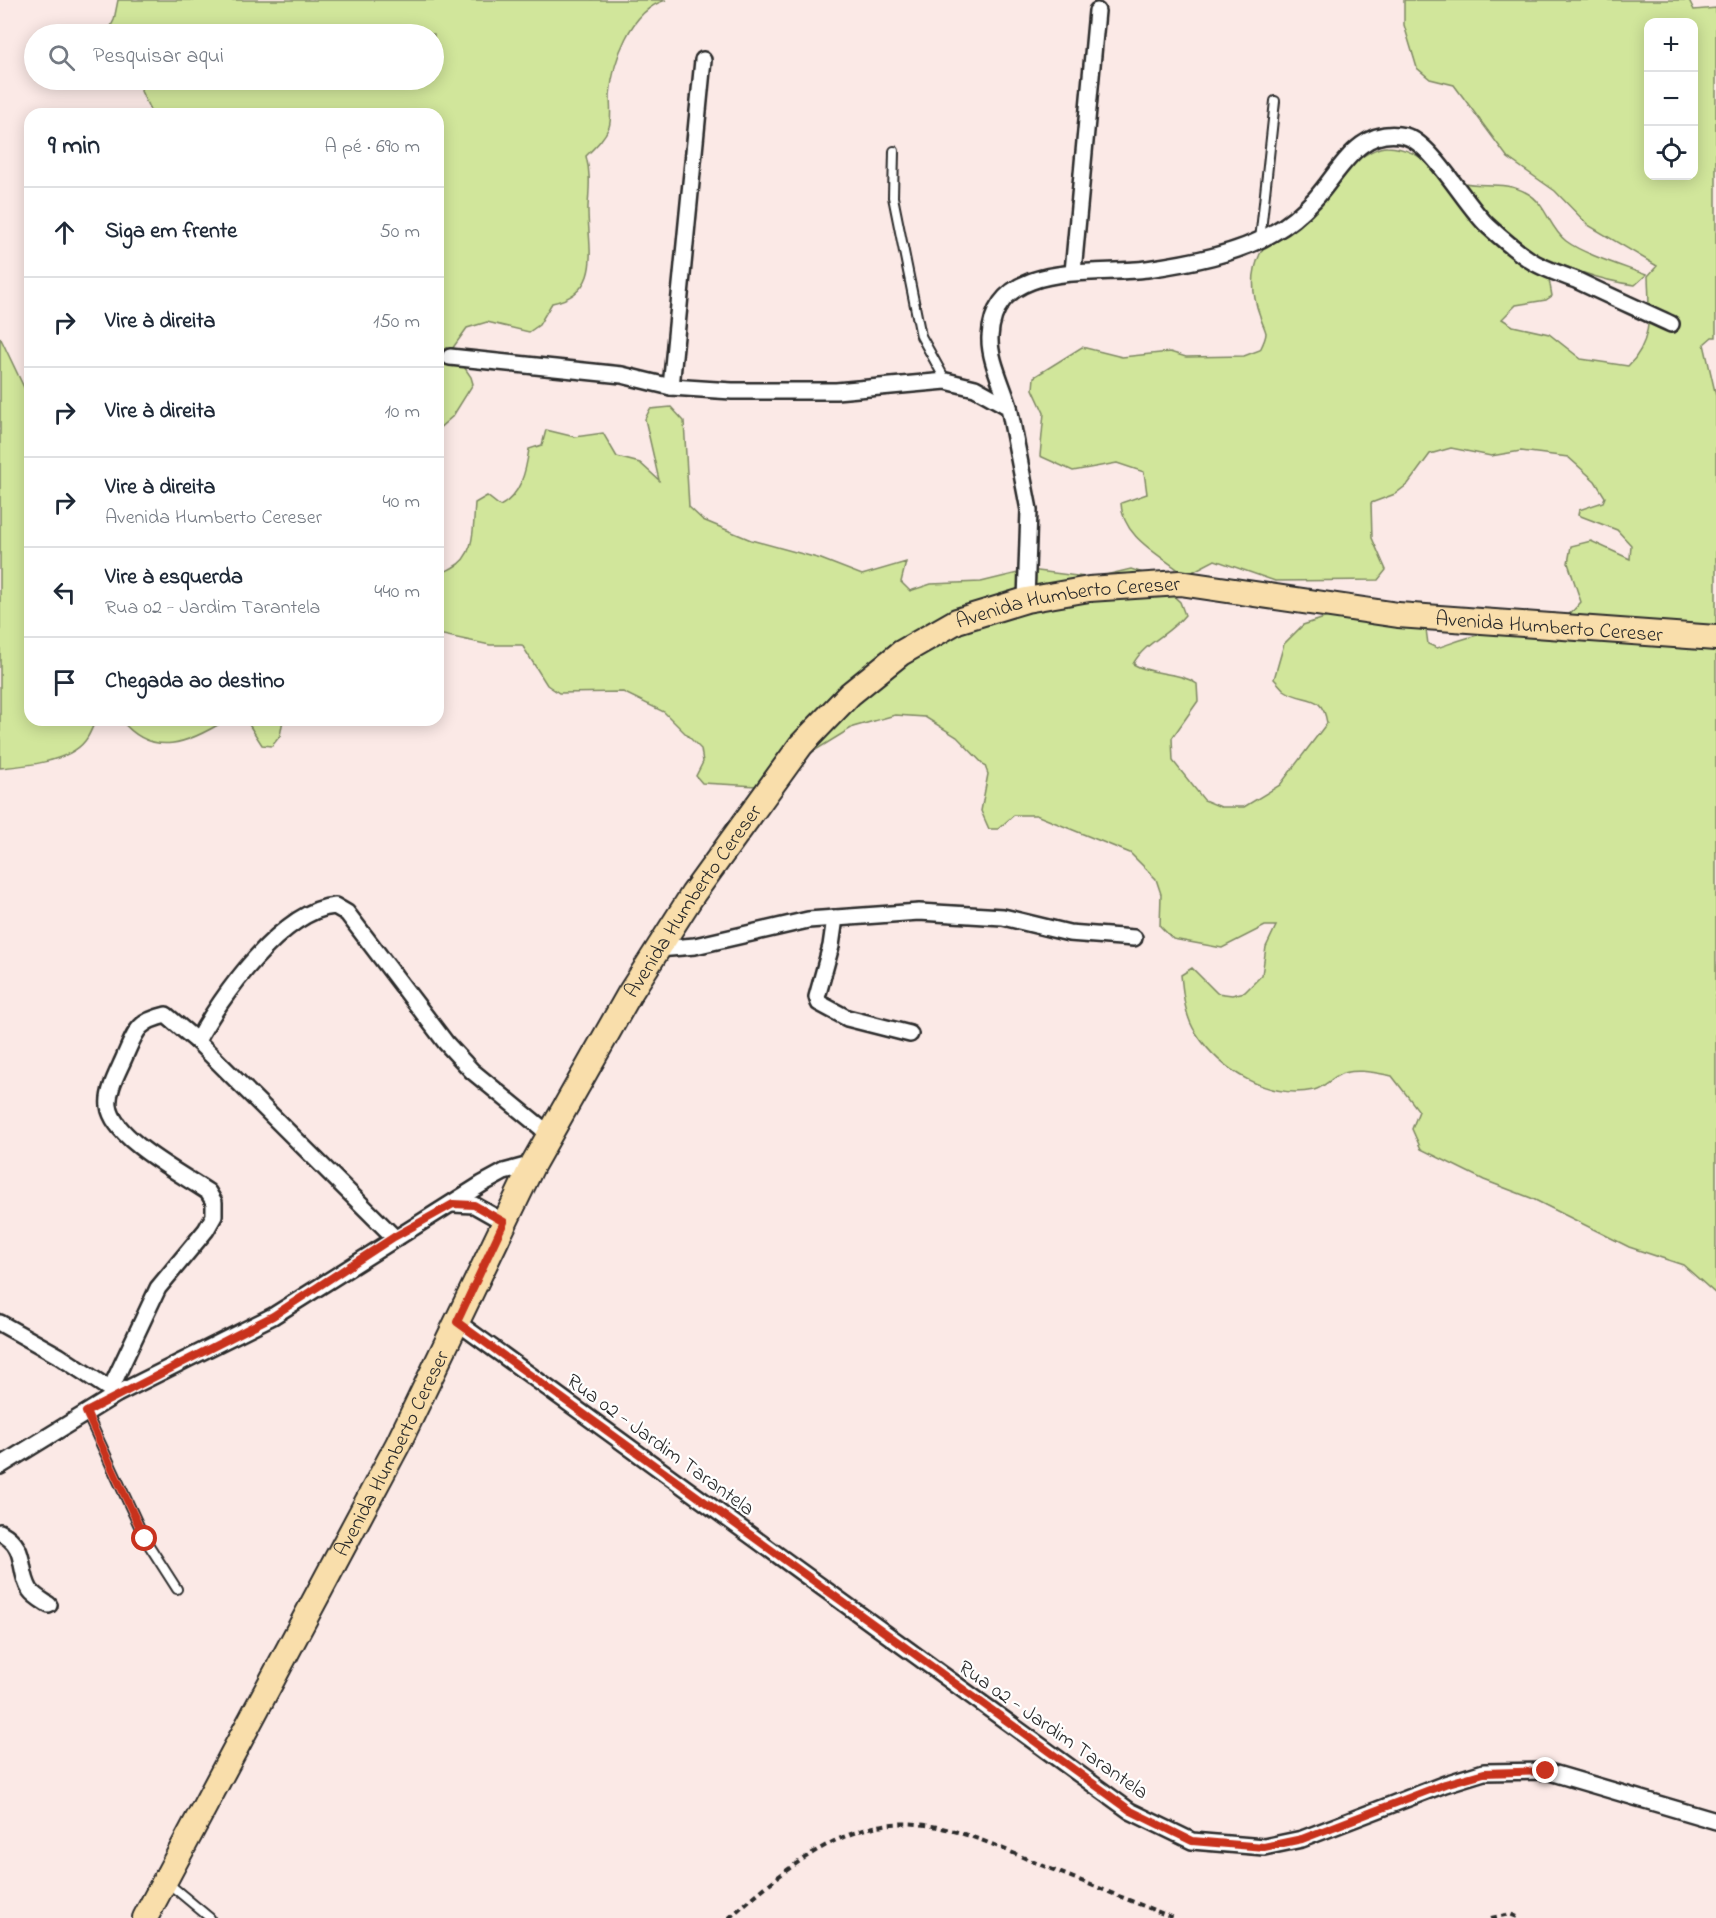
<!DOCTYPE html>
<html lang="pt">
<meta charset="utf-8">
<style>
:root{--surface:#fff;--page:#f6f6f7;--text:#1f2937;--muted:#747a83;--line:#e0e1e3}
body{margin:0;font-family:"Indie Flower",sans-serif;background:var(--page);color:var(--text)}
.controls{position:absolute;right:18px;top:18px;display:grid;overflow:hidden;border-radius:12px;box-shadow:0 3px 15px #0003}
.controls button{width:54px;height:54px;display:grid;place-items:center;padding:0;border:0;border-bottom:2px solid var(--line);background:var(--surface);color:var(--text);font:30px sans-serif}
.stop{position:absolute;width:18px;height:18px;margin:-14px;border:4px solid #c8321e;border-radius:50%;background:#fff}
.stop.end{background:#c8321e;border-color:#fff;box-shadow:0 2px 6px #0008}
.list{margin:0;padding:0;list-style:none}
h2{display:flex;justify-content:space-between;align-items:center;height:78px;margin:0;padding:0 24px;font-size:26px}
h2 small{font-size:20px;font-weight:400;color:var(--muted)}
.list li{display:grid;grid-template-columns:39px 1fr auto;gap:18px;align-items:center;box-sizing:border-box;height:90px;padding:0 24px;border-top:2px solid var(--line)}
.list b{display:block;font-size:22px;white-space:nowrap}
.list p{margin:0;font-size:20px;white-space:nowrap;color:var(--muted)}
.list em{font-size:20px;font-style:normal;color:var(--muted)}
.icon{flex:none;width:33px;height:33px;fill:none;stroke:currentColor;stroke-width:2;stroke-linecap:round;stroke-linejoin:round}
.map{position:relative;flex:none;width:1716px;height:1918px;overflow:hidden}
.search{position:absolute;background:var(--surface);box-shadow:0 3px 15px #0003;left:24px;top:24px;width:420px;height:66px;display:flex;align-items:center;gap:15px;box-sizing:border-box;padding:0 21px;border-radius:33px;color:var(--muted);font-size:22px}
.panel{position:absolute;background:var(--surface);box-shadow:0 3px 15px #0003;left:24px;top:108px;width:420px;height:618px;border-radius:18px}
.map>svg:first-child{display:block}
</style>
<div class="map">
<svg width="1716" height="1918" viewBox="0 0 1716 1918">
<rect width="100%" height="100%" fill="#fbe9e6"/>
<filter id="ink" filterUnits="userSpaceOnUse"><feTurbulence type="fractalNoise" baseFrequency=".0167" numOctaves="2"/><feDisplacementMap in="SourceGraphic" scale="12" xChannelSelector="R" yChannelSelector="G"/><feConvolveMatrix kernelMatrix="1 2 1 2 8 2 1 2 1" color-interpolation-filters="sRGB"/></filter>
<g filter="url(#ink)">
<g fill="#d1e69b" stroke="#7e8863" stroke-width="1.5" fill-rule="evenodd">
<path d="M118 0H666C630 10 613 61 610 95 610 105 612 118 609 127 604 139 595 147 586 156 591 175 589 188 588 207 587 245 605 292 552 303L539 325 529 332 487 322 467 328 452 349 471 377 473 384 453 416 438 429V114H152L141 91 142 80H434V34H107L114 20Z"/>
<path d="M1404 0H1689L1694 10 1716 8V337H1712L1704 344 1716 396V1294L1683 1265 1629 1247 1531 1198 1484 1180 1421 1149 1412 1129 1419 1111 1392 1076C1377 1073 1352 1067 1337 1076 1330 1080 1322 1088 1314 1090 1268 1100 1220 1070 1196 1033 1185 1017 1183 994 1181 975L1192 968 1217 993 1232 995 1245 992 1262 975 1266 947 1276 926H1265L1222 948 1173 939 1160 926 1161 894 1156 879 1130 853 1036 815H1014L998 829H989L981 811 988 774 985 766 957 737 925 717 895 715 853 727 757 786 702 783 696 776 703 762 701 749 664 712 623 692 559 693 547 685 522 645H490L438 634V571C444 573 446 571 452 568 476 556 473 527 475 503L487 496 500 506C521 495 526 471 529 449L542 445 546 430 575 437 603 433 617 457 640 463 659 480 645 419 650 409 671 407 684 421 689 507 703 520 751 540 821 559 862 575 906 562 901 582 910 591 931 584 981 582 1030 570 1093 578 1131 569 1152 576 1180 602 1185 615C1169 635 1145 642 1133 664 1153 676 1179 671 1197 684L1198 701 1172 738 1173 761 1204 800 1221 807H1244L1280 785 1327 723C1322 691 1304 704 1284 690 1281 687 1277 682 1274 679L1284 644 1303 625 1349 610 1425 622 1428 644 1437 648C1452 643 1467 637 1482 634 1523 626 1551 639 1581 602L1568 563 1571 546 1591 541 1630 559 1631 545 1617 530 1578 515 1579 510 1603 502 1605 497 1595 481 1568 457 1521 451 1491 456 1451 448 1430 454 1408 484 1395 494 1371 503 1372 538 1386 570 1378 580 1275 581 1215 560 1194 571 1181 572C1157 553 1122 536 1121 503L1147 494 1144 472 1117 463 1073 471 1040 456 1044 413 1033 389 1034 377 1082 347 1122 357 1170 352 1186 357 1244 356 1260 350C1262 346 1266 338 1266 333 1265 328 1261 321 1260 316 1252 295 1250 275 1260 254 1271 230 1361 145 1387 147 1421 148 1432 172 1460 182 1480 188 1504 180 1527 193 1546 203 1549 228 1566 241 1583 254 1625 267 1646 275L1635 285C1596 280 1564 266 1529 251L1549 279 1552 296 1546 300 1516 305 1502 319 1513 326 1549 334 1581 359 1628 366C1654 341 1649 309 1648 276L1657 266 1588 225 1555 191 1508 158 1454 85 1430 79 1417 68 1404 25ZM1648 22H1694V176H1648Z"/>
<path d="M0 337 30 400V720H96C92 727 90 735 85 741 69 762 24 766 0 768Z"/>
<path d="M121 720H226C189 743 153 759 121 720Z"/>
<path d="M246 720H283L280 736 272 746 262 745Z"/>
</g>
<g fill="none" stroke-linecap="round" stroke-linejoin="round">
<defs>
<g id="lane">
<path d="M894 151 893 197 921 336 946 381"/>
<path d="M1260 240 1275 101"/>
<path d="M86 1412 145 1539 177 1589"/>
<path d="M168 1883 210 1918"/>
</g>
<g id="street">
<path d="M1073 272 1097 11"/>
<path d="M450 357 622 375 671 387 732 391H836L946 381 975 388 1009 407 1029 510 1026 600"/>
<path d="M671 387 703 60"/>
<path d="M1009 407C1003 386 989 359 990 337 994 258 1095 276 1147 269 1188 263 1238 254 1273 233 1290 224 1302 213 1315 199 1341 170 1359 126 1405 136 1432 143 1466 206 1488 226 1501 238 1515 250 1530 260 1543 269 1561 274 1576 280 1607 295 1639 309 1671 324"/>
<path d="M835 918 831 946 817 997 819 1003 847 1018 910 1034"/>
<path d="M658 949 695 946 808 920 919 912 1003 917 1069 933 1134 938"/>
<path d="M453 1204 474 1205 504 1222"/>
<path d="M394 1237 197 1041C220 998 282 910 335 906L347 913 446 1043 472 1071 549 1134"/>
<path d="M457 1322 1130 1811 1192 1841 1264 1847 1302 1839 1445 1784 1484 1772 1546 1771 1716 1821"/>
<path d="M0 1323 59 1356 117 1394"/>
<path d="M110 1390 158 1288 206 1230 214 1216V1202L208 1192C182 1174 113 1139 109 1106 107 1091 118 1072 124 1058 136 1032 136 1022 166 1015L197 1041"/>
<path d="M0 1466 117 1394 273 1316 482 1184 504 1172 533 1164"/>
<path d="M0 1532C29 1548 17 1568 30 1590 34 1596 43 1601 49 1605"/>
</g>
<g id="primary">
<path id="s1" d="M145 1918 398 1444 533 1164 630 993 693 894 801 745 850 694 901 653 957 621 1026 600 1089 589 1180 583 1398 615 1716 638"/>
</g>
</defs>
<use href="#lane" stroke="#2b2b2b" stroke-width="12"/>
<use href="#street" stroke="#2b2b2b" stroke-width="20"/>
<use href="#primary" stroke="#2b2b2b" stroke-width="28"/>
<g stroke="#2b2b2b" stroke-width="4" stroke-dasharray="6 4.5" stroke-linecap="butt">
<path d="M729 1918C774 1879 823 1835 884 1825 939 1816 997 1847 1046 1867 1089 1884 1131 1901 1174 1918"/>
<path d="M1491 1918 1510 1914 1520 1918"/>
</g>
<use href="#lane" stroke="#fff" stroke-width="8"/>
<use href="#street" stroke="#fff" stroke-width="15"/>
<use href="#primary" stroke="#f9deab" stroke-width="24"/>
</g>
</g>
<g fill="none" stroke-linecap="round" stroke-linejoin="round" filter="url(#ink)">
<path stroke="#c8321e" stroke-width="8" d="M145 1539 86 1412 273 1316 394 1237 453 1204 474 1205 504 1222 457 1322 1131 1811 1192 1841 1264 1847 1302 1839 1445 1784 1484 1773 1546 1771"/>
</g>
<g text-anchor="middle" stroke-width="4.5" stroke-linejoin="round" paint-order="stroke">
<g font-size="21" fill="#2b2b2b" stroke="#fff">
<text dy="7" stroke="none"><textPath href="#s1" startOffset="1660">Avenida Humberto Cereser</textPath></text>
<text dy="7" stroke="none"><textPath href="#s1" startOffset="2146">Avenida Humberto Cereser</textPath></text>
<text dy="7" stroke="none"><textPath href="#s1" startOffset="1156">Avenida Humberto Cereser</textPath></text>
<text transform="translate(661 1444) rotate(36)" y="7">Rua 02 - Jardim Tarantela</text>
<text dy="7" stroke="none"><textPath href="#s1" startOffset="526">Avenida Humberto Cereser</textPath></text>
<text transform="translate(1054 1729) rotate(35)" y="7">Rua 02 - Jardim Tarantela</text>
</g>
</g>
</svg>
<div class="controls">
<button>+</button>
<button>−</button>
<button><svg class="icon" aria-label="locate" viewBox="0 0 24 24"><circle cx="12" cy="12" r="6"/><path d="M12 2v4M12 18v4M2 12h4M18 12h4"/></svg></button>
</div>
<div class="stop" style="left:145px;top:1539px"></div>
<div class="stop end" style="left:1546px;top:1771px"></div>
<div class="search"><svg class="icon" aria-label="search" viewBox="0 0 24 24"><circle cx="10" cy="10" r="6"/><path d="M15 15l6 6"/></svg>Pesquisar aqui</div>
<section class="panel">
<h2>9 min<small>A pé · 690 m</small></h2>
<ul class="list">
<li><svg class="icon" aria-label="ahead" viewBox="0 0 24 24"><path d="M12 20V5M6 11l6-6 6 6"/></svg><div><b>Siga em frente</b></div><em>50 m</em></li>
<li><svg class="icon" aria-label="right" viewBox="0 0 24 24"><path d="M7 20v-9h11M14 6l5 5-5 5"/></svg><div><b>Vire à direita</b></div><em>150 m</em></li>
<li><svg class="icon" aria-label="right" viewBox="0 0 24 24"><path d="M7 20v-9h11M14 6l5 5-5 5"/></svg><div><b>Vire à direita</b></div><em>10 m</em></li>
<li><svg class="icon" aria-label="right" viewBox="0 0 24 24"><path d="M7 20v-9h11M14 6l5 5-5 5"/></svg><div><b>Vire à direita</b><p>Avenida Humberto Cereser</p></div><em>40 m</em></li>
<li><svg class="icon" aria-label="left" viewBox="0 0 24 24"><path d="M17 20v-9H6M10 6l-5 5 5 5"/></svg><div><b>Vire à esquerda</b><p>Rua 02 - Jardim Tarantela</p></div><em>440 m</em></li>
<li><svg class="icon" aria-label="arrive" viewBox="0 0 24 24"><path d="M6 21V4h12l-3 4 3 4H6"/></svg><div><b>Chegada ao destino</b></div></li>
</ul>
</section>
</div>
